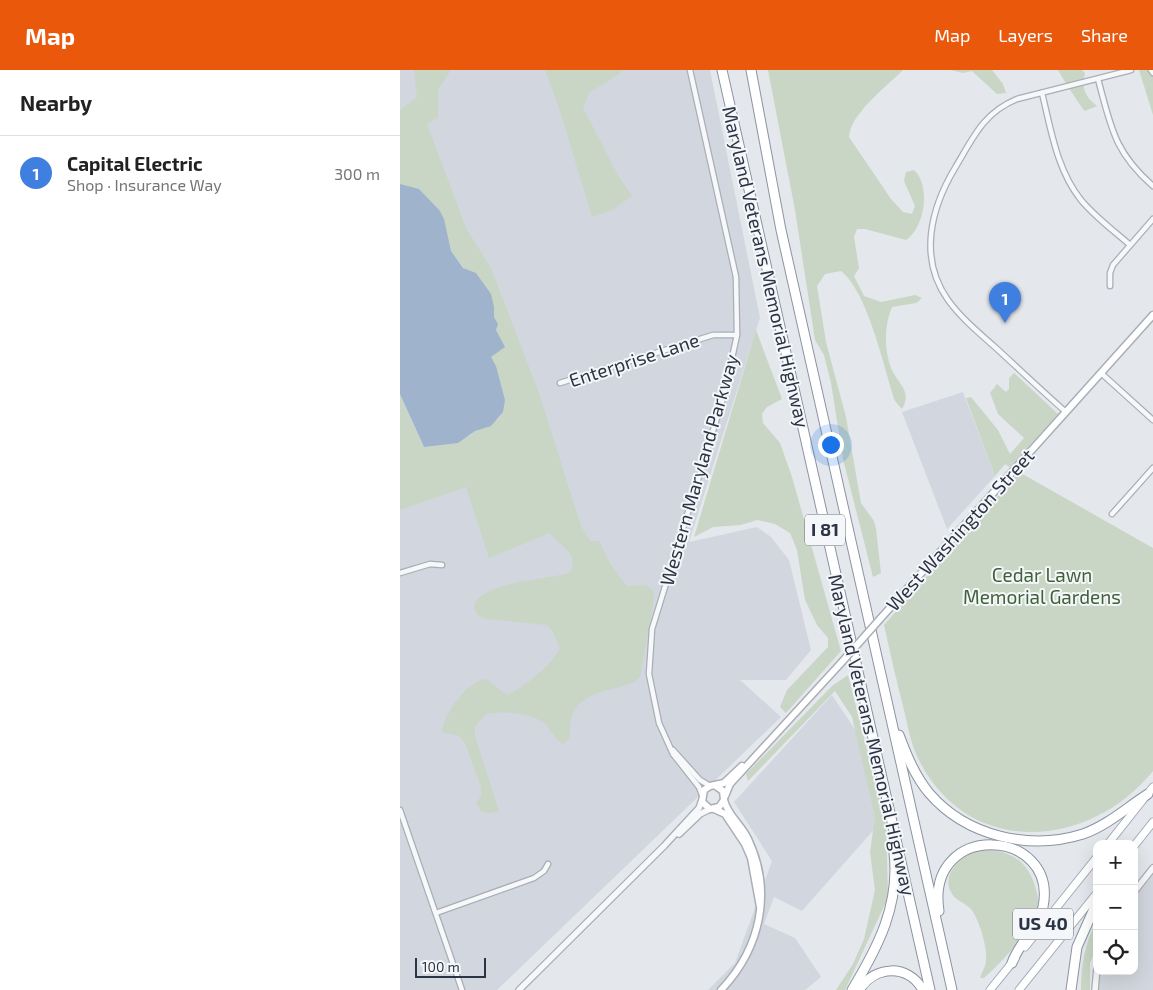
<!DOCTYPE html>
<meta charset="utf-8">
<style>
:root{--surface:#fff;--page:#f2f2f2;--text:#222;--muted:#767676;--line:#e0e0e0;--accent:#ea580c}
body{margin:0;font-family:"Exo 2",sans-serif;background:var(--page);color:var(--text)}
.controls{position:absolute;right:15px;bottom:15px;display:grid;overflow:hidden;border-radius:10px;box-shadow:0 5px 20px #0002}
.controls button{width:45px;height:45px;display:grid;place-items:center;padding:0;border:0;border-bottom:1px solid var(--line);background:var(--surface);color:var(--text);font:25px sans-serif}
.scale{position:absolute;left:15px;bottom:12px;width:71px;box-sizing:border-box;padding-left:5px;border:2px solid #2b3445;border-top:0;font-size:14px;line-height:18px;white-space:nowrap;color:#2b3445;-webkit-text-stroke:4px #f4f6f9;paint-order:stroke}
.you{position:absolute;left:430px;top:374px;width:18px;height:18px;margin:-12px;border:4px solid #fff;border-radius:50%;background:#1a73e8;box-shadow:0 0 0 8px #1a73e833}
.badge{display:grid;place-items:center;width:32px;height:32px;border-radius:50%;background:var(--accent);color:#fff;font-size:16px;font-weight:700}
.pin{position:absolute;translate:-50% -41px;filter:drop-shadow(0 1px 2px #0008)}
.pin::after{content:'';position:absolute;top:26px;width:18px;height:15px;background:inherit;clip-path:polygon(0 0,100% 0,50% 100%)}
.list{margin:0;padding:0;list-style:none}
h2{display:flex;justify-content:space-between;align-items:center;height:65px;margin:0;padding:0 20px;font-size:21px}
h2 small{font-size:16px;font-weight:400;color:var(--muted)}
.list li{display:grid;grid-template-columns:32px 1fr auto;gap:15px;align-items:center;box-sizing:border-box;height:75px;padding:0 20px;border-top:1px solid var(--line)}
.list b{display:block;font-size:19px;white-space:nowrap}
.list p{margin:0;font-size:16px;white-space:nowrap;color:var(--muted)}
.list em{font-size:16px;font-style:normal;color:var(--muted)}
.icon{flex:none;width:28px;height:28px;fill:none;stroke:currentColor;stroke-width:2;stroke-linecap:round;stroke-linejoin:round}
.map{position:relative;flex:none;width:753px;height:920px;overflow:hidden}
header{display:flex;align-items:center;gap:30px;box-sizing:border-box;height:70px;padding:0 25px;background:var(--accent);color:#fff}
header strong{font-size:24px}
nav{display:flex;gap:28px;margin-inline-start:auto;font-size:18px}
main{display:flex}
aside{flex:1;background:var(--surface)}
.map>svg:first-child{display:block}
</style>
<header>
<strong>Map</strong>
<nav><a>Map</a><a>Layers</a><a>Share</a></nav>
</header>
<main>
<aside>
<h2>Nearby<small></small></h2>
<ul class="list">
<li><span class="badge" style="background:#3f7fe0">1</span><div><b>Capital Electric</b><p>Shop · Insurance Way</p></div><em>300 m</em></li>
</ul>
</aside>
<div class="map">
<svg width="753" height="920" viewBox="0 0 753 920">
<rect width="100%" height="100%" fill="#e4e7ec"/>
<g fill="#d2d6de">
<path d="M0 0H310L360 248 289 472 357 457 371 467 389 490 411 580 386 610H340L381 647 97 920H0Z"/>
<path d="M563 322 595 406 547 459 502 342Z"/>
<path d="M432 625 460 667 477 756 402 841 374 827 364 854 395 868 421 907 405 920H308L335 893 372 791 334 732Z"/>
<path d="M753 805V920H699L700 901H734V828Z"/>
</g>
<g fill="#c9d6c5">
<path d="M14 0H51L38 20V48L27 54 66 158 91 198 139 323 181 456 190 471H199L211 495 227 516 245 515 253 520 254 529 240 607 233 613C198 624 167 624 170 668L163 674C153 668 152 660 144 653 131 642 102 641 86 644L75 657V666L99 741 90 743 81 741 76 733 81 726V717L65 673 59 666 42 662C44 643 67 611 86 609L107 625C123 618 153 594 160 578L153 562 147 555 87 549 79 546 74 539 76 530C104 508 139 512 171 502 179 482 160 477 150 463L89 488 66 417 0 440V324L22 375 26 377 70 366C78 358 89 356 97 350 114 336 95 303 91 287L99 265 96 260 97 251 94 247V237L51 181 40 141 31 133 25 125 0 114V40L17 27Z"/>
<path d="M145 0H221L219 4 189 23 183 38 218 105 232 126 212 140 192 147 161 44Z"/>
<path d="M368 0H503C487 16 450 44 449 67L491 129 503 142 512 144 515 136 504 111 506 102 514 100C531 116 525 157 506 170L465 159H457L454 167 459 198 454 206 464 226 481 232 515 225 522 228 516 233 492 237C484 256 484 279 491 298 497 313 513 321 502 339L495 331C484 298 468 222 441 201L425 204 417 216 426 272 446 347 461 433 474 451 476 459 481 503 473 507 443 389 431 313 424 285 415 270 395 140Z"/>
<path d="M551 0H592L603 14 606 23 597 24 572 1 563 3Z"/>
<path d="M658 0H682L685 3C681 18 685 27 697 36L685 41C682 39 660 4 658 0Z"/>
<path d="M739 0H753V45Z"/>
<path d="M356 260 382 329 367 337 362 344 363 353 380 373 392 407 441 581 386 643 380 637 387 620 428 577V568L417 555 405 530 397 480 390 463 375 454 357 450 341 455 313 457 294 467Z"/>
<path d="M614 303 658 344 610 397 605 394 595 406 566 328 571 327 598 360 610 384 624 368 598 344 590 323 597 314 606 322 609 319V308Z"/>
<path d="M619 402 753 478V701C691 778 572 789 521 694 511 677 508 656 503 636 496 609 490 582 484 555Z"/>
<path d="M448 605 486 754 488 823 486 832 445 920H436L453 894 464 869 475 820 470 782 475 747 452 647 435 621 348 711 346 704 432 616Z"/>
<path d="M581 779C624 781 635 802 640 841 625 865 606 888 584 908H580C582 902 586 896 586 890 588 878 578 846 570 838 563 832 554 830 550 820 542 802 565 783 581 779Z"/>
<path d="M697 850V877L690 893V920H681C681 894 685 873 697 850Z"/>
</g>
<path fill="#9fb4cc" d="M0 114 19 119 40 141 44 149 51 181 63 198 76 203 91 224 94 237V247L98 254 96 260 105 277 91 287 96 296 105 330 103 342 91 356 75 361 58 373 24 377 0 324Z"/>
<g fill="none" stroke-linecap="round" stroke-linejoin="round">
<defs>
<g id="minor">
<path d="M290 0 336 207 337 265 324 325 252 559 249 604 259 653 273 684 299 717 302 725"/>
<path d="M751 0 753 3"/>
<path d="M698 9C711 57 714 82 753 116"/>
<path d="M642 23C651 60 657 100 681 130 695 147 713 160 730 175"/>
<path d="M710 216V203L713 195 753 149"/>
<path d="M701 303 753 350"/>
<path d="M160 313 313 265H337"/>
<path d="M666 342C642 321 619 299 596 278 579 263 561 248 548 230 518 188 531 138 555 98 573 68 583 43 617 29L731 0"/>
<path d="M712 444 753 398"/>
<path d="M0 503 30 494 42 495"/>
<path d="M273 680 300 710 310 716"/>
<path d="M0 740 62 920"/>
<path d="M36 843 134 808 144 801 148 794"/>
</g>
<g id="tertiary">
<path d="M279 764 300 744 310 739"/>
<path d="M734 822 753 798"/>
<path d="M119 920 264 776 299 738 302 730"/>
<path d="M695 920 697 898"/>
</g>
<g id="secondary">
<path d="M480 549 753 245"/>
<path d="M316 716 323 721 324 730 319 737 310 739 302 732 304 720 310 716 324 713 342 696"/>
<path d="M325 726 330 714 441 593"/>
<path d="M314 739 325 744 345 774 351 788 360 837"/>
<path d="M321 920C361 878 373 821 348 769 341 754 328 746 324 730"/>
</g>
<g id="primary">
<path d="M708 774 753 717"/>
<path d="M734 776 753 752"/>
<path d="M625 877 697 787"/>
<path d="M590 920 615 889"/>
<path d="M619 920 697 823"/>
</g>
<g id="motorway">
<path d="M322 0 530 920"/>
<path d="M351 0 381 160 552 920"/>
<path d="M499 665C507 686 515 706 529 723 566 766 629 781 683 764 708 755 726 738 748 724"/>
<path d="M539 841C525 750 659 757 643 837 638 859 619 872 612 893"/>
<path d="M452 920C478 877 500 835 494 783"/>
<path d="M459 920C475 895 508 894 523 920"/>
<path d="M671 920 677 877 697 832"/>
</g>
</defs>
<use href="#minor" stroke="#a9aeb7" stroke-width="7"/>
<use href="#tertiary" stroke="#a9aeb7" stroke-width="8"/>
<use href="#secondary" stroke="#a9aeb7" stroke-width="9"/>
<use href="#primary" stroke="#a3abb8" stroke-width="9"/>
<use href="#motorway" stroke="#8b94a3" stroke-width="11"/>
<use href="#minor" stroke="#f7f8fa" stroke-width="4.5"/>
<use href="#tertiary" stroke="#f7f8fa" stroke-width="5.5"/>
<use href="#secondary" stroke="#fff" stroke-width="6"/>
<use href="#primary" stroke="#fff" stroke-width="7"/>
<use href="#motorway" stroke="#fff" stroke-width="9"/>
<defs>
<path id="secondary-bridge" d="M441 593 480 549"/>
</defs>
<use href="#secondary-bridge" stroke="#a9aeb7" stroke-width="9" stroke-linecap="butt"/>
<use href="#secondary-bridge" stroke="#fff" stroke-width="6"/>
</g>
<g text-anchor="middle" stroke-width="4" stroke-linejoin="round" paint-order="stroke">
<g fill="#f4f6f9" stroke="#676e7b" stroke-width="1">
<rect x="405" y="444.5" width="40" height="31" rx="4"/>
<rect x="613" y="838.5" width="60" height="31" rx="4"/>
</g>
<g font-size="18" font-weight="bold" fill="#2b3445">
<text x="425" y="466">I 81</text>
<text x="643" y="860">US 40</text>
</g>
<g font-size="19" fill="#2b3445" stroke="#f4f6f9">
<text transform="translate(366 197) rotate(77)" y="7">Maryland Veterans Memorial Highway</text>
<text transform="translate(234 290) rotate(-18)" y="7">Enterprise Lane</text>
<text transform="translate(299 400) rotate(-74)" y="7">Western Maryland Parkway</text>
<text transform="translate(560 460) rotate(-48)" y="7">West Washington Street</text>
<text transform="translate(472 665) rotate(77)" y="7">Maryland Veterans Memorial Highway</text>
</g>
<g font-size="19" fill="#3f6138" stroke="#f4f6f9">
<text x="642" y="512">Cedar Lawn<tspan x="642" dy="22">Memorial Gardens</tspan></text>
</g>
</g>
</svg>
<div class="controls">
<button>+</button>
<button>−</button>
<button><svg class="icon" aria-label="locate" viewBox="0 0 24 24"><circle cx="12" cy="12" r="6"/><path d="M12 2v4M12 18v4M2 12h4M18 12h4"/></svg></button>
</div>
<div class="scale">100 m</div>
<div class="you"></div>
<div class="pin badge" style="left:605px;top:253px;background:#3f7fe0">1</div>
</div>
</main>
